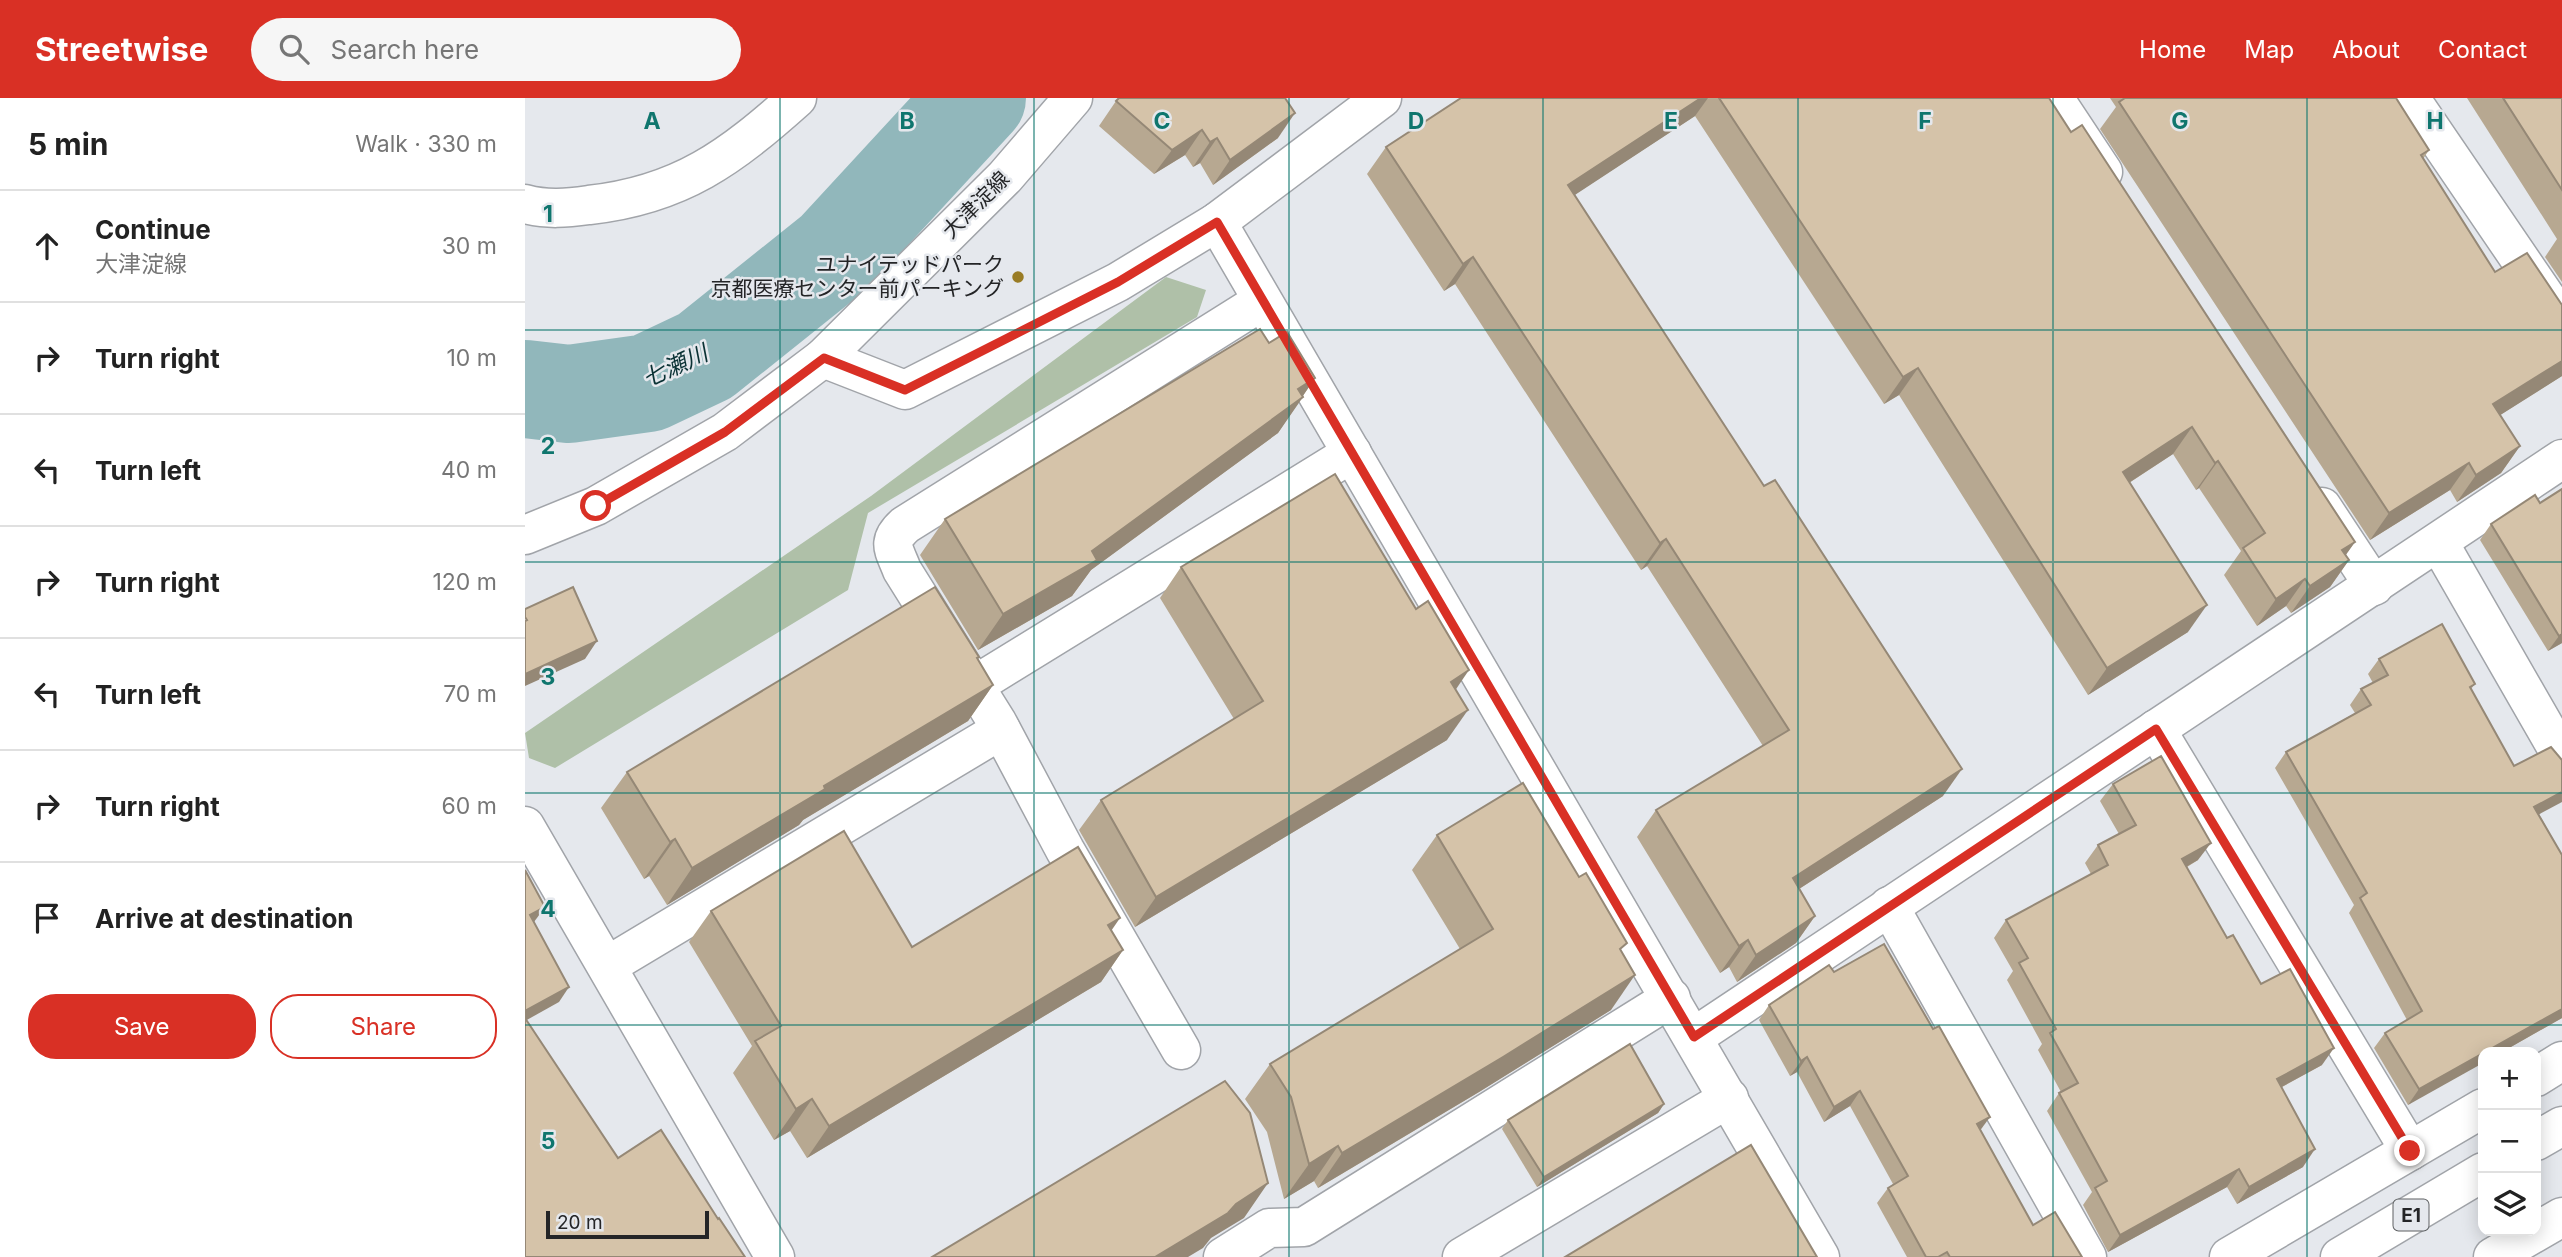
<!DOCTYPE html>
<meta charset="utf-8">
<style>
:root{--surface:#fff;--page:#f6f6f6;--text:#222;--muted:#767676;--line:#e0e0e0;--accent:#d93025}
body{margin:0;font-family:Inter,"Noto Sans JP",sans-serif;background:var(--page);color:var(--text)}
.controls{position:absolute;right:21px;bottom:21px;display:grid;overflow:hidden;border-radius:14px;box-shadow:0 4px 18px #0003}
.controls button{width:63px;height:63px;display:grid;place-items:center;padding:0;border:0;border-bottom:2px solid var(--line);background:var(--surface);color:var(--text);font:35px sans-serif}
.scale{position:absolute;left:21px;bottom:18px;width:163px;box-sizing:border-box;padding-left:7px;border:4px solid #242527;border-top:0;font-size:19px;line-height:24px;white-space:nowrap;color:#242527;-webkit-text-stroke:5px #e5e8ed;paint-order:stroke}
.stop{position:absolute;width:21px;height:21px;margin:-16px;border:5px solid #d93025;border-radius:50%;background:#fff}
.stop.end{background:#d93025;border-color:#fff;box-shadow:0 2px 7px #0008}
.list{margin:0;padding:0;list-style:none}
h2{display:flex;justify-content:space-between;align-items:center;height:91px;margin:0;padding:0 28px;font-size:30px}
h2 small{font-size:23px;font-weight:400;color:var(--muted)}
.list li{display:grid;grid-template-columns:46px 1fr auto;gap:21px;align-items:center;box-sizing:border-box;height:112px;padding:0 28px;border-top:2px solid var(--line)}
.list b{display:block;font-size:26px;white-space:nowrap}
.list p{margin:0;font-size:23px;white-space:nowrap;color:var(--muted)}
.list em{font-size:23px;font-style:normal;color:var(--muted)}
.actions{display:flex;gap:14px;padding:21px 28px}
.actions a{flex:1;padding:16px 0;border:2px solid var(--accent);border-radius:28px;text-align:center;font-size:24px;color:var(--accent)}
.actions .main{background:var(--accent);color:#fff}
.icon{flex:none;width:38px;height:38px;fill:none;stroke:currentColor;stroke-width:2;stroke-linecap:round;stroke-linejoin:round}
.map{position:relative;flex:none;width:2037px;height:1159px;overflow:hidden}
header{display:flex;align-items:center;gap:42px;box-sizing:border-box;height:98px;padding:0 35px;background:var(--accent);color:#fff}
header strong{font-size:33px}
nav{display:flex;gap:38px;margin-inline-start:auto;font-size:24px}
.search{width:490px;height:63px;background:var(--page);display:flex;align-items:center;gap:18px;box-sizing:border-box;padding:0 24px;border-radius:38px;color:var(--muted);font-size:26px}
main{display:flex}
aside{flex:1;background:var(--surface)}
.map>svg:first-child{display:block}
</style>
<header>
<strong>Streetwise</strong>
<div class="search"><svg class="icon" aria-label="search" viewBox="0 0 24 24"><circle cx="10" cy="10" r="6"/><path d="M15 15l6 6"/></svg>Search here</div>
<nav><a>Home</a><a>Map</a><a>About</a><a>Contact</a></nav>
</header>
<main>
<aside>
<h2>5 min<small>Walk · 330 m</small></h2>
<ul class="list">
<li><svg class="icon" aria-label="ahead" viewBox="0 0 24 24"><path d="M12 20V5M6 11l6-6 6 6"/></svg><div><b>Continue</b><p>大津淀線</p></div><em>30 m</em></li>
<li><svg class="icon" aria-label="right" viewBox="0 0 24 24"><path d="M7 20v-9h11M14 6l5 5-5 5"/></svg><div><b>Turn right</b></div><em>10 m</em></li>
<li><svg class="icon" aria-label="left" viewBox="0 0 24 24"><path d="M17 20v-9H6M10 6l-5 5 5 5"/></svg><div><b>Turn left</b></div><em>40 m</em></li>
<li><svg class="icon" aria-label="right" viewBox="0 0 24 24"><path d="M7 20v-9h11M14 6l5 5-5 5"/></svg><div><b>Turn right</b></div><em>120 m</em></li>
<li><svg class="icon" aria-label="left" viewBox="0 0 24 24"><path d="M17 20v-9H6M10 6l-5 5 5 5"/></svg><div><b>Turn left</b></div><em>70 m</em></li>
<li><svg class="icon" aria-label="right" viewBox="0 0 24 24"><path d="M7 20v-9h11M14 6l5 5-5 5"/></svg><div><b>Turn right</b></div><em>60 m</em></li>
<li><svg class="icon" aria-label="arrive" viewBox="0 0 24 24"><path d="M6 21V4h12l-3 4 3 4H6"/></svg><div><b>Arrive at destination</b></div></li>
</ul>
<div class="actions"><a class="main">Save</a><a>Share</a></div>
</aside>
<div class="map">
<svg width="2037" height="1159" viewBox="0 0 2037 1159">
<rect width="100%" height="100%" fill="#e5e8ed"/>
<path fill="#afc0a8" d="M641 179 681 192 672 219 343 415 323 492 30 670 4 660 0 635 346 398Z"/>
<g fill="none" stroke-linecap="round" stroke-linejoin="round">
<path stroke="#91b7bb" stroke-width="98" d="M0 291 44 296 123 285 180 258 310 154 452 0"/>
<defs>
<g id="minor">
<path d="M1529 0 1578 74"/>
<path d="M1885 0 2037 223"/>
<path d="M0 106C22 112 42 110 64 107 156 97 206 59 272 0"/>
<path d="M692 124 1295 1159"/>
<path d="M298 260 380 292 593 184 692 124 857 0"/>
<path d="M1797 409 1849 488"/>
<path d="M1914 445 2037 659"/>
<path d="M450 587 827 355"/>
<path d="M1631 631 1885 1053"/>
<path d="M0 728 250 1159"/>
<path d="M1364 808 1562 1159"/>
<path d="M82 868 476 632"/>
<path d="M1169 939 2037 361"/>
<path d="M656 952 540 752 472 624 377 472C369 451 361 444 380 427L737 203"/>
<path d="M2011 979 2037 963"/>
<path d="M698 1159 744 1130 779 1129 1146 900"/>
<path d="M937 1159 1204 1000"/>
<path d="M1704 1159 1958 1010"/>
</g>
<path id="major" d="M0 437 71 408 200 334 298 260 480 79 548 0"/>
<g id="highway">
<path d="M2011 1043 2037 1028"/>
<path d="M1815 1159 1958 1074"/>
<path d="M1968 1159 2037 1119"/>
</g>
</defs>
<use href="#minor" stroke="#a1a4a9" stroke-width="41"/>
<use href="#major" stroke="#a1a4a9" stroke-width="41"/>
<use href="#highway" stroke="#a1a4a9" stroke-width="41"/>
<use href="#minor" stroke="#fff" stroke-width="38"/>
<use href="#major" stroke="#fff" stroke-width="38"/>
<use href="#highway" stroke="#fff" stroke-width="38"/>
</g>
<g fill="#b7a891">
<path d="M936 0H1524L1546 34 1830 444 1820 457 1824 462 1805 489 1766 515 1761 508 1732 528 1699 477 1716 453 1674 390 1671 392 1648 356 1604 385 1663 534 1563 597 1374 297 1359 306 1170 18 1049 97 1418 698 1274 791 1290 818 1271 845 1212 884 1204 869 1195 875 1112 739 1131 712 1238 648 1122 468 1116 472 930 186 919 193 842 76 861 49Z"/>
<path d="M1585 0H1871L1904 52 1898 61 1970 174 2037 207V278L1975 317 1995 348 1976 375 1932 404 1925 392 1845 442 1575 31 1591 9Z"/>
<path d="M1942 0H2037V184L2020 159 2032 141Z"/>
<path d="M591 3 753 40 688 87 675 65 668 69 660 57 629 76 574 28Z"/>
<path d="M744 245 790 280 753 335 566 472 547 498 453 552 395 457 420 421Z"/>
<path d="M2037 391V545L2023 553 1955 442 1966 426 2015 405Z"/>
<path d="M656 469 931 592 922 642 610 829 554 732 576 702 709 621 635 500Z"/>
<path d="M454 559 453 561 468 587 443 623 278 722 274 727 142 807 124 778 119 781 76 710 102 674Z"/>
<path d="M1854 561 1950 586 1946 591 1989 668 2014 716 2037 757V920L1977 954H1958L1883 1007 1849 950 1860 935 1882 922 1824 815 1829 807 1750 670 1761 654 1830 615 1825 607 1836 591 1848 585 1843 576Z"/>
<path d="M1588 686 1673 762 1662 769 1702 840 1797 967 1757 989 1778 1069 1712 1106 1702 1089 1583 1154 1558 1107 1567 1094 1522 1013 1534 995 1536 994 1513 952 1517 946 1482 882 1488 873 1469 840 1481 822 1566 776 1560 765 1573 747 1594 736 1575 703Z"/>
<path d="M912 737 1096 854 1086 912 954 994 793 1090 789 1083 759 1101 742 1034 720 1001 745 966 935 851 887 772Z"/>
<path d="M186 813 387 849 586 832 598 852 576 884 282 1060 265 1033 249 1042 208 975 227 948 164 844Z"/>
<path d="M1309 874 1455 1033 1508 1127 1557 1159H1382L1352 1105 1363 1090 1368 1086 1325 1008 1299 1024 1272 974 1265 978 1234 922 1244 907Z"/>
<path d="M1139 1006 1133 1015 1012 1089 977 1031 983 1022Z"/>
</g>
<g fill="#958876">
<path d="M1176 0H1183L1170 18 1024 114 1043 87Z"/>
<path d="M770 15 753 40 688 87 705 62Z"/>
<path d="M677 32 660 57 629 76 647 52Z"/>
<path d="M692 40 675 65 668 69 685 44Z"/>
<path d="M948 159 930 186 919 193 938 166Z"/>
<path d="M2037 263V278L1950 333 1968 306Z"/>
<path d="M1393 270 1374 297 1359 306 1378 279Z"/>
<path d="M790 280 775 302 778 299 753 335 566 472 547 498 453 552 478 516 567 453 773 291Z"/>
<path d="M1667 329 1648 356 1579 401 1598 374Z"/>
<path d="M1995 348 1976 375 1932 404 1951 377Z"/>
<path d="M1693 363 1674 390 1671 392 1690 365Z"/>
<path d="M1944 365 1925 392 1845 442 1864 415Z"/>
<path d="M1141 441 1122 468 1116 472 1135 445Z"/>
<path d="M1830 444 1811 471 1817 452Z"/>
<path d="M1824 462 1805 489 1766 515 1785 488Z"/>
<path d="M1780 481 1761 508 1732 528 1751 501Z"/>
<path d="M1682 507 1663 534 1563 597 1582 570Z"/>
<path d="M2037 536V545L2023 553 2034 538Z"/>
<path d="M72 543 60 561 0 588V576Z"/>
<path d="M944 572 923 603 926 584Z"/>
<path d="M468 587 443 623 278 722 274 727 142 807 167 770 299 688Z"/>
<path d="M943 612 922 642 610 829 631 799Z"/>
<path d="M1437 671 1418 698 1249 807 1268 780Z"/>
<path d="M2037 694V704L1998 725 2009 709Z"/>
<path d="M150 741 124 778 119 781 145 744Z"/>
<path d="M1686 745 1673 762 1645 778 1657 761Z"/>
<path d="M20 809 9 824 5 817Z"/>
<path d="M1290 818 1271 845 1212 884 1231 857Z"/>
<path d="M595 820 573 852 583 827Z"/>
<path d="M1223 842 1204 869 1195 875 1214 848Z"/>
<path d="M598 852 576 884 282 1060 304 1028Z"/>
<path d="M1110 877 1086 912 954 994 793 1090 817 1055Z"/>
<path d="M44 889 34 904 0 923V913Z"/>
<path d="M2037 911V920L1977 954H1960Z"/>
<path d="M1809 950 1797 967 1740 998 1752 981Z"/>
<path d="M1958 955V965L1883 1007 1894 991Z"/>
<path d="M1282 959 1272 974 1265 978 1276 963Z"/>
<path d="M1335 993 1325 1008 1299 1024 1309 1009Z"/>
<path d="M287 1001 265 1033 249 1042 271 1011Z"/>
<path d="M1139 1006 1133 1015 1012 1089 1019 1079Z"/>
<path d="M1465 1019 1454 1034 1452 1026Z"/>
<path d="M813 1048 789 1083 759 1101 784 1066Z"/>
<path d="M1790 1051 1778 1069 1712 1106 1724 1089Z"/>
<path d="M1714 1071 1702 1089 1583 1154 1595 1137Z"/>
<path d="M743 1085 719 1120 686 1140 678 1150 663 1159H630Z"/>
</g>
<g fill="#d5c3a9" stroke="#958876" stroke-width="2">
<path d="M594 0H760L770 15 705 62 692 40 685 44 677 32 647 52 591 3Z"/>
<path d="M936 0H1176L1043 87 1239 388 1250 382 1437 671 1268 780 1290 818 1231 857 1223 842 1214 848 1131 712 1264 632 1141 441 1135 445 948 159 938 166 861 49Z"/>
<path d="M1194 0H1524L1546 34 1557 27 1830 444 1817 452 1824 462 1785 488 1780 481 1751 501 1718 450 1740 435 1693 363 1690 365 1667 329 1598 374 1682 507 1582 570 1393 270 1378 279Z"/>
<path d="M1600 0H1871L1904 52 1896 57 1970 174 2002 155 2037 207V263L1968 306 1995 348 1951 377 1944 365 1864 415 1594 4Z"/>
<path d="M1978 0H2037V92Z"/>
<path d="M735 231 744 245 762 234 790 280 773 291 778 299 567 453 572 462 478 516 420 421Z"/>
<path d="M810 376 891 511 903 503 944 572 926 584 943 612 631 799 576 702 738 603 656 469Z"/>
<path d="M2037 391V536L2034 538 1966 426 2010 397 2015 405Z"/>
<path d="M48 489 72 543 0 576V523L2 522 0 519V511Z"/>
<path d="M410 489 454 559 452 560 468 587 299 688 300 691 167 770 150 741 145 744 102 674Z"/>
<path d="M1917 526 1950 586 1945 589 1989 668 2026 649 2037 662V694L2009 709 2037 757V911L1894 991 1860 935 1897 913 1835 800 1842 795 1761 654 1846 607 1836 591 1863 577 1854 561Z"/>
<path d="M1636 658 1686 745 1657 761 1702 840 1708 837 1736 886 1765 871 1809 950 1752 981 1790 1051 1724 1089 1714 1071 1595 1137 1570 1090 1582 1083 1534 995 1553 985 1525 935 1531 931 1494 865 1503 860 1481 822 1583 767 1573 747 1611 727 1588 686Z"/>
<path d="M998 685 1054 779 1061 775 1102 845 1095 851 1110 877 978 959 817 1055 813 1048 784 1066 766 999 745 966 968 831 912 737Z"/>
<path d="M319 733 387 849 553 749 595 820 583 827 598 852 304 1028 287 1001 271 1011 230 943 256 928 186 813Z"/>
<path d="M0 772 20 809 5 817 44 889 0 913Z"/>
<path d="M1359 846 1408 931 1414 928 1465 1019 1452 1026 1508 1127 1530 1114 1557 1159H1425L1422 1154 1413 1159H1401L1363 1090 1383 1078 1335 993 1309 1009 1282 959 1276 963 1244 907 1304 867 1309 874Z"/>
<path d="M0 920 93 1060 136 1032 193 1121 194 1120 220 1159H0Z"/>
<path d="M1105 946 1139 1006 1019 1079 983 1022Z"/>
<path d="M700 983 725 1015 743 1085 711 1106 703 1115 630 1159H407Z"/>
<path d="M1226 1047 1292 1159H1040Z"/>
</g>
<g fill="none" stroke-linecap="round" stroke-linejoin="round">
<path stroke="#d93025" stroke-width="9" d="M71 408 200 334 299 260 380 292 593 184 692 124 1169 939 1631 631 1885 1053"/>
</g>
<path fill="none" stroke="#0f766e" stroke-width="2" stroke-opacity="0.55" d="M255 0V1159M509 0V1159M764 0V1159M1018 0V1159M1273 0V1159M1528 0V1159M1782 0V1159M0 232H2037M0 464H2037M0 695H2037M0 927H2037"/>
<circle fill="#997c25" stroke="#e5e8ed" stroke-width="2.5" cx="493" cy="179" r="7"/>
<g text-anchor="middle" stroke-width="5" stroke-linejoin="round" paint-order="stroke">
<rect fill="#e5e8ed" stroke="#5e6062" stroke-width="2" x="1868.5" y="1101.5" width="35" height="31" rx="5"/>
<g font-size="19" font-weight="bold" fill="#242527">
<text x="1886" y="1124">E1</text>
</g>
<g font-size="21" fill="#242527" stroke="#e5e8ed">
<text transform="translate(451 107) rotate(-45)" y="7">大津淀線</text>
</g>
<g font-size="21" fill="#242527" stroke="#e5e8ed" text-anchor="end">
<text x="479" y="174">ユナイテッドパーク<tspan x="479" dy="24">京都医療センター前パーキング</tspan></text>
</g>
<g font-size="23" font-style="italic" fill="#0b3235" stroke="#e5e8ed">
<text transform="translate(150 268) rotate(-25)" y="8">七瀬川</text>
</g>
</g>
<g font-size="23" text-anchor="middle" font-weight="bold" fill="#0f766e" stroke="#e5e8ed" stroke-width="5" stroke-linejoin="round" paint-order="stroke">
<text x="127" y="31">A</text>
<text x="382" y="31">B</text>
<text x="637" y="31">C</text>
<text x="891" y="31">D</text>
<text x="1146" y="31">E</text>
<text x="1400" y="31">F</text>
<text x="1655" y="31">G</text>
<text x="1910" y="31">H</text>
<text x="23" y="124">1</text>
<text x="23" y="356">2</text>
<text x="23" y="587">3</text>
<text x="23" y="819">4</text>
<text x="23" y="1051">5</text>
</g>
</svg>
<div class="controls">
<button>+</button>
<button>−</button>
<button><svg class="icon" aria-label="layers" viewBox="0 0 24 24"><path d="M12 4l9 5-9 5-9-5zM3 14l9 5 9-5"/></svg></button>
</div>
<div class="scale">20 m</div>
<div class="stop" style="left:71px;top:408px"></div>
<div class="stop end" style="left:1885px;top:1053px"></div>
</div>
</main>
